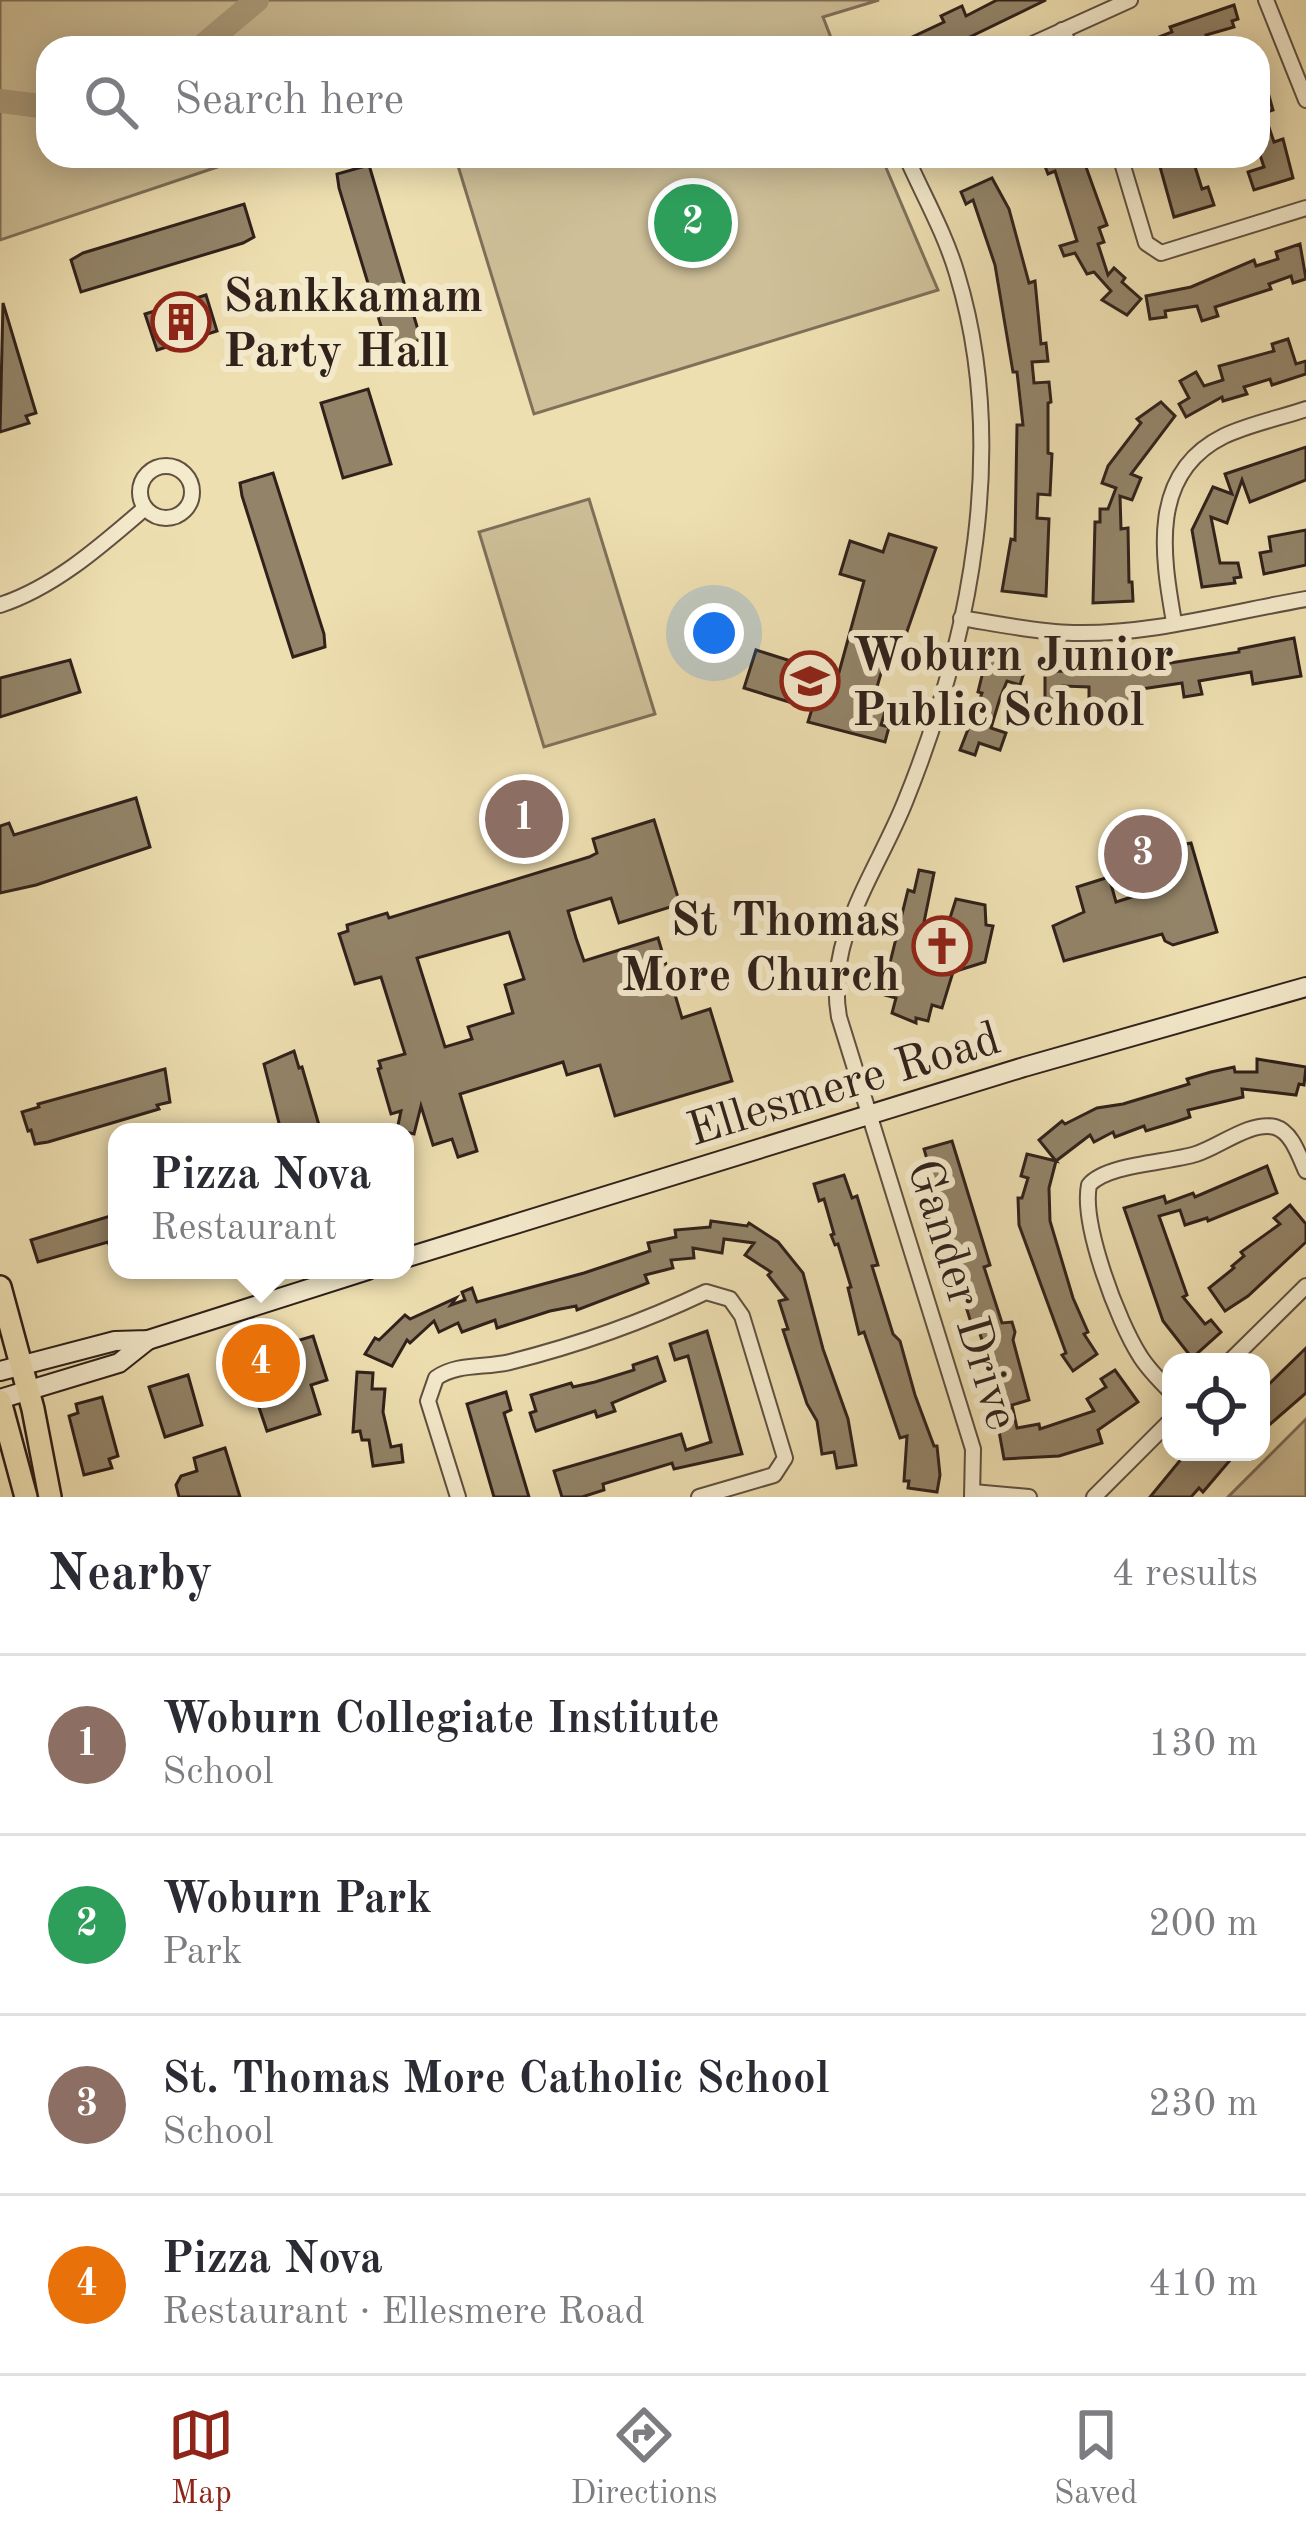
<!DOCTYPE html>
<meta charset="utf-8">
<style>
:root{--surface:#fff;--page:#f2f2f3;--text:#2b2b33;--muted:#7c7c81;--line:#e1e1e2;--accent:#8f2418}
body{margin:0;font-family:"Old Standard TT",serif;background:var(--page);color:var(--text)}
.controls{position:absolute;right:36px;bottom:36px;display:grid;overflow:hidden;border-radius:24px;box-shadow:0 6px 30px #0003}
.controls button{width:108px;height:108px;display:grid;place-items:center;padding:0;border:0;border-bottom:3px solid var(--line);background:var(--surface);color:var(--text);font:60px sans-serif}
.you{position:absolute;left:714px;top:633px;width:42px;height:42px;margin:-30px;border:9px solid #fff;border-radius:50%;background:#1a73e8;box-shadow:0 0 0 18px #1a73e833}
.badge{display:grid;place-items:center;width:78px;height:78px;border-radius:50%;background:var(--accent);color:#fff;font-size:39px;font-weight:700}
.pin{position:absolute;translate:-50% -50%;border:6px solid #fff;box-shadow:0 3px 12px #0006}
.popup{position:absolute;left:108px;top:1123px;width:306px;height:156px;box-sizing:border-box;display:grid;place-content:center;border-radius:24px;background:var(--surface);filter:drop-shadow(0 3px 9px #0005);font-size:39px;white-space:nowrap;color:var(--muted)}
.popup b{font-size:45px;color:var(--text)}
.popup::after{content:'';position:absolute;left:50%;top:100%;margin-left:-24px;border:24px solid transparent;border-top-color:var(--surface)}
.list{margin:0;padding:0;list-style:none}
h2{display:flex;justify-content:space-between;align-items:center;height:156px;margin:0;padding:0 48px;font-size:51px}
h2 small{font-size:39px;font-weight:400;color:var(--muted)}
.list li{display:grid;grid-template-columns:78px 1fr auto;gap:36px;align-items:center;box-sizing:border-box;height:180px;padding:0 48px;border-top:3px solid var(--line)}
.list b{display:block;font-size:45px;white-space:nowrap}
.list p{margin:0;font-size:39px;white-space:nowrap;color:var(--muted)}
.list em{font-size:39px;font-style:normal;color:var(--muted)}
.icon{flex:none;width:66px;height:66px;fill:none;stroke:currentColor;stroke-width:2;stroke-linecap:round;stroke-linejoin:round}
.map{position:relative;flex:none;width:1306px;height:1497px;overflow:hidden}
.search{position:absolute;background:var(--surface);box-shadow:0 6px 30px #0003;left:36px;right:36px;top:36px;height:132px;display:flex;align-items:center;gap:30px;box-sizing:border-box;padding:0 42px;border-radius:36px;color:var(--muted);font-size:45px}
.sheet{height:876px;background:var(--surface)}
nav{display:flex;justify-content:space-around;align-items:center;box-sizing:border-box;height:168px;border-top:3px solid var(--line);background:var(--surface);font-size:33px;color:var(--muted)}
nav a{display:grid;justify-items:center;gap:6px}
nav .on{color:var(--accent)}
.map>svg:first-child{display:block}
</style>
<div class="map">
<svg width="1306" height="1497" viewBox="0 0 1306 1497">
<rect width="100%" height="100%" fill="#eedfb1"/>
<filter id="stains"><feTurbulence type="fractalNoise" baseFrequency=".00167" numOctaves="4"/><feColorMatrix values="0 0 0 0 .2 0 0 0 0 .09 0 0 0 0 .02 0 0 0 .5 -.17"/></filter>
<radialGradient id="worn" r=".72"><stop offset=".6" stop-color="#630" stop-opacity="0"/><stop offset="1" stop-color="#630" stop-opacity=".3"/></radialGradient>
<g fill="#cebf98" stroke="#7f705a" stroke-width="3">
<path d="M0 0H879L823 17 835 48H48V156H250L0 240Z"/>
<path d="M455 156H881L938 290 534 414Z"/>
<path d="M589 499 655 714 544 747 479 532Z"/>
<path d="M1306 1419V1497H1228Z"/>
</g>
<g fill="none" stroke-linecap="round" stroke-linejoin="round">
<g stroke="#ad9e7e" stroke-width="24">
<path d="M200 48 257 0"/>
<path d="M0 101 48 107"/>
</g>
</g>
<g fill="#938469" stroke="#30211b" stroke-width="3" fill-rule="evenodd">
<path d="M997 0H1046L947 48H910L906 40 944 22 941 16 962 6 966 16Z"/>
<path d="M1234 5 1238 19 1232 21 1234 27 1206 35 1207 38 1180 48H1131L1172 32 1170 27Z"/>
<path d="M1269 96 1273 110 1264 113 1274 142 1283 139 1293 178 1254 190 1248 172 1264 167 1258 149V100Z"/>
<path d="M1041 156H1082L1107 225 1099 228 1104 242 1098 244 1108 275 1114 268 1125 278 1122 282 1141 299 1127 315 1102 300 1111 291 1094 272 1087 274 1075 253 1064 256 1060 246 1077 241 1055 171 1048 174Z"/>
<path d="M1157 156H1170L1172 163 1192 157 1202 189 1208 187 1214 205 1174 217Z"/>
<path d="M369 165 421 340 388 349 339 188 337 174Z"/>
<path d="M992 178 1009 209 1029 283 1035 281 1041 344 1046 343 1048 361 1032 362 1034 383 1049 382 1051 402 1048 403V453L1052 454 1050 495 1038 494 1037 518 1049 519 1046 596 1002 591 1011 539 1015 540 1017 425H1023L1017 372H1013L995 265 973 200 966 204 961 192Z"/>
<path d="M244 204 254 237 243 243 81 292 71 260 83 253Z"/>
<path d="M1300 244 1306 279 1293 283 1291 276 1269 284 1271 289 1215 307 1218 316 1202 321 1197 306 1165 311 1166 317 1150 319 1146 296 1191 287 1254 260 1256 266 1278 259 1276 252Z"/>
<path d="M206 295 217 331 157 350 145 314Z"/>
<path d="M3 303 36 413 26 416 29 423 0 432Z"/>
<path d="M1288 339 1296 364 1306 361V374L1272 385 1270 379 1244 387 1247 394 1223 401 1222 397 1186 417 1179 404 1189 398 1180 381 1196 372 1204 386 1223 380 1219 366 1274 351 1272 344Z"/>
<path d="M368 389 391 464 343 478 321 403Z"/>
<path d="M1161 402 1175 416 1131 474 1141 478 1132 500 1120 496 1121 529 1128 528 1129 582H1132L1133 601 1093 603 1095 522H1100V509H1108L1116 488 1102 483 1108 466 1141 423 1137 419Z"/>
<path d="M1306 447V480L1250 502 1242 480 1227 523 1211 517 1220 563H1238L1241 577 1234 578 1235 583 1202 587 1192 530 1213 487 1232 494 1225 474Z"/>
<path d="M273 473 324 634 325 647 293 657 242 496 240 483Z"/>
<path d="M1306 530V565L1264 574 1260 553 1271 551 1269 537Z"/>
<path d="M889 534 936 548 904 640 892 636 874 697 888 702 881 725 889 727 885 742 808 722 812 709 744 688 756 650 838 676 864 581 840 574 850 541 883 552Z"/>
<path d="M1294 638 1301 676 1253 684 1251 672 1199 681 1202 694 1184 697 1182 683 1135 690 1138 706 1120 709 1119 703H1089V687L1063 686 1062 709 1045 708V671L1114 672 1239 652V649Z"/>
<path d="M987 655 1025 669 1020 685 1007 681 1000 698 991 728 1006 733 1000 750 979 743 975 755 960 750 982 693 978 692Z"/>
<path d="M70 660 80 692 0 717V678Z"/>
<path d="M136 798 150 847 36 885 0 893V826L9 823 14 835Z"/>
<path d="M654 820 680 904 619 923 611 898 568 911 576 938 584 961 658 938 682 1018 710 1009 732 1081 615 1116 600 1065 567 1075 563 1062 460 1094 477 1151 458 1157 452 1139 433 1145 421 1106 414 1134 397 1130 401 1111 391 1114 378 1069 381 1068 379 1061 405 1054 381 977 355 984 339 934 348 931 347 925 387 913 389 918 589 857 597 853 593 839ZM509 932 524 979 505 985 513 1013 468 1027 472 1039 445 1047 417 958Z"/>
<path d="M1191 843 1217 932 1173 945 1165 941 1162 934 1064 961 1053 926 1084 912 1077 887 1109 877 1116 902 1157 889 1149 851Z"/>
<path d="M919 870 934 873 922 932 944 937 956 899 985 905 986 925 993 926 985 962 953 972 942 1008 932 1005 928 1021 916 1018V1023L892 1013 896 998 885 995 884 987 908 890 914 892Z"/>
<path d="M294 1051 299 1068 302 1067 321 1132H284L280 1127 264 1064Z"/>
<path d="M1257 1059 1306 1067 1304 1085 1299 1084 1296 1095 1242 1089 1243 1097 1188 1110 1190 1117 1172 1123 1146 1131 1144 1126 1115 1137 1113 1132 1094 1142 1090 1135 1056 1161 1049 1188 1050 1221 1073 1298 1088 1332 1084 1334 1097 1354 1073 1371 1062 1355 1066 1353 1019 1225 1018 1198H1022L1028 1178 1021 1176 1027 1154 1056 1161 1039 1140 1062 1121 1065 1124 1097 1108 1123 1104 1189 1084 1187 1079 1211 1072 1234 1067 1235 1072H1257Z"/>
<path d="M165 1069 170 1102 157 1105 159 1109 48 1142 35 1144 31 1130 28 1131 22 1112 39 1107 38 1104Z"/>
<path d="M952 1141 990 1265 984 1267 1002 1323 1012 1322 1015 1332 1013 1340 1029 1400 1012 1405 1017 1428 1039 1424 1040 1429 1094 1411 1087 1399 1106 1387 1101 1379 1115 1370 1138 1402 1098 1430 1102 1443 1059 1456 1004 1459 997 1420 1001 1419 993 1394 999 1392 978 1328 973 1329 957 1278 963 1276 945 1219 926 1175 931 1173 924 1149Z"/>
<path d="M1267 1166 1277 1193 1208 1221 1207 1218 1185 1225 1180 1210 1159 1216 1187 1295 1183 1297 1205 1324 1211 1320 1221 1332 1192 1358 1163 1321 1124 1208 1164 1196 1166 1203 1193 1193 1195 1197Z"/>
<path d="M844 1175 852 1198 857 1196 878 1265 872 1266 893 1334 900 1341 915 1395 934 1446H937L940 1475 937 1492 908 1488 909 1481H904L907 1436 900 1438 864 1332 859 1334 848 1288 851 1287 838 1244 835 1245 831 1235 834 1234 824 1199 819 1201 814 1184Z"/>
<path d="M1290 1205 1306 1224V1242L1248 1296 1225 1311 1209 1288 1234 1268 1232 1266 1244 1256 1241 1252 1280 1224 1274 1218Z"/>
<path d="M117 1214V1264L108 1242 38 1262 31 1240Z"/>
<path d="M711 1221 747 1226 749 1223 778 1242 803 1273 823 1349 848 1419 856 1465 837 1468 834 1452 822 1454 817 1421 807 1404 783 1330 788 1329 779 1301 787 1299 768 1275 771 1272 745 1255 754 1243 724 1239 722 1253 693 1248 694 1258 671 1260 673 1268 645 1275 648 1283 577 1310 576 1306 550 1311 497 1328 495 1320 462 1332 458 1323 439 1332 434 1321 410 1343 407 1340 392 1366 365 1354 375 1338 379 1340 405 1315 410 1319 456 1298 451 1305 465 1300 462 1292 472 1288 477 1302 584 1273 650 1251 648 1243 676 1237 675 1230 710 1227Z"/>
<path d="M707 1331 742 1454 674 1469 672 1463 603 1484 604 1490 582 1497H562L554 1471 681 1434 686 1450 711 1442 688 1356 675 1360 670 1344Z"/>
<path d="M313 1336 327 1380 311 1385 320 1414 267 1431 242 1357Z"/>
<path d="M1306 1348V1393L1268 1426 1261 1418V1392Z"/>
<path d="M657 1357 665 1381 612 1403 615 1411 597 1417 595 1411 536 1431 534 1426 530 1413 536 1411 531 1395 571 1383 573 1387 595 1382 634 1370 633 1365Z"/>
<path d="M357 1372 373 1373 372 1389H385L383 1412 391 1447 401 1445 403 1462 373 1466 369 1440H362L360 1431 353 1432Z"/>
<path d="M188 1375 202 1425 165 1437 149 1387Z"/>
<path d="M506 1392 511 1410 504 1413 529 1497H494L467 1404Z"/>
<path d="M102 1397 118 1456 109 1459 112 1468 84 1475 69 1416 78 1413 76 1404Z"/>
<path d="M225 1448 240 1497H179L176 1485 181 1476 197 1471 194 1458Z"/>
<path d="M1187 1452H1237L1203 1492 1199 1488 1191 1497H1150Z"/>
</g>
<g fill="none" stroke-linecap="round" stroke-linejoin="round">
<defs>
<g id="street">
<path d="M1266 0 1306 100"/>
<path d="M1062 30 1071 48"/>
<path d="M1024 48 1130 0"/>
<path d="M906 156C923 195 945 233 957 274 1009 445 971 639 905 802 877 872 825 938 839 1017L973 1449 972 1497"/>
<path d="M1120 156 1146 243 1161 253 1306 208"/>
<circle cx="166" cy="492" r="26"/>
<path d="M0 605C55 587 102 545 145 508"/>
<path d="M961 618C998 624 1036 632 1073 633 1151 635 1230 612 1306 599"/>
<path d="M1174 622C1162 554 1149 473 1224 436 1249 424 1280 418 1306 409"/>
<path d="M1229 1362 1306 1286"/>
<path d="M1171 1392C1160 1381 1148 1369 1140 1356 1118 1322 1081 1224 1089 1185 1107 1164 1167 1163 1196 1154 1219 1147 1250 1121 1275 1127 1292 1132 1299 1156 1306 1171"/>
<path d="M973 1492 1029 1497"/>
<path d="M458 1497 428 1401 436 1378C457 1363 485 1368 510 1362 578 1345 643 1322 706 1292L730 1299 742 1316 785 1458 774 1475 699 1497"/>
<path d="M1094 1497 1171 1420"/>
</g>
<g id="secondary">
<path d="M405 1258 1024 1067 1306 987"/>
<path d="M0 1371 115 1341 148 1340 368 1270"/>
<path d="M0 1399 119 1363 148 1340"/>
</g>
<g id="primary">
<path d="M0 1287 33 1409 50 1497"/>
<path d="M0 1401 26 1497"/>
</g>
</defs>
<use href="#street" stroke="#605040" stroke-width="18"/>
<use href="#secondary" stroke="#30211b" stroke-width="22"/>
<use href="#primary" stroke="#30211b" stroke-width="26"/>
<use href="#street" stroke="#f4eacc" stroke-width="14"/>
<use href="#secondary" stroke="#f4eacc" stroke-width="18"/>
<use href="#primary" stroke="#eedfb1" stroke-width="21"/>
</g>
<defs>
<symbol id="building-ring" viewBox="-11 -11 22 22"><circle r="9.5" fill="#f4eacc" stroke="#8f2418" stroke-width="1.5"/><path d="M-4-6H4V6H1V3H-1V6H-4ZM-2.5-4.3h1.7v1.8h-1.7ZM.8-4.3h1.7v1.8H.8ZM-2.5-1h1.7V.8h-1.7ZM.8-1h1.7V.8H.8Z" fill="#8f2418"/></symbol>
<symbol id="school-ring" viewBox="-11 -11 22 22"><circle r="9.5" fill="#f4eacc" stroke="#8f2418" stroke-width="1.5"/><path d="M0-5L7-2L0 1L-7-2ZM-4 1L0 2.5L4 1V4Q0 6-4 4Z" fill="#8f2418"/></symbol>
<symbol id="church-ring" viewBox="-11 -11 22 22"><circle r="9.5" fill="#f4eacc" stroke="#8f2418" stroke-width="1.5"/><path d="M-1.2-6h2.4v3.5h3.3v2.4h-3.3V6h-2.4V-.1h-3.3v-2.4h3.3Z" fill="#8f2418"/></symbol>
</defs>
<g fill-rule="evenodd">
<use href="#building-ring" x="148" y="289" width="66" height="66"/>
<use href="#school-ring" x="777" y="648" width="66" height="66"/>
<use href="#church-ring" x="909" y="913" width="66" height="66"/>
</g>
<g text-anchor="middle" stroke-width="12" stroke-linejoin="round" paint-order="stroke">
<g font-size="48" font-weight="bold" fill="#30211b" stroke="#f4eacc" text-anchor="start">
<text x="223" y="311">Sankkamam<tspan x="223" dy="55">Party Hall</tspan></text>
<text x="852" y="670">Woburn Junior<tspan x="852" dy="55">Public School</tspan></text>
<text x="900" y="935" text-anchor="end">St Thomas<tspan x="900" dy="55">More Church</tspan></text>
</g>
<g font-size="48" fill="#30211b" stroke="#f4eacc">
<text transform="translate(843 1082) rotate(-17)" y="17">Ellesmere Road</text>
<text transform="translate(965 1294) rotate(73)" y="17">Gander Drive</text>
</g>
</g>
<rect width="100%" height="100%" filter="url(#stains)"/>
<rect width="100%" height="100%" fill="url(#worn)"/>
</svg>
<div class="controls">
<button><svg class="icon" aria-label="locate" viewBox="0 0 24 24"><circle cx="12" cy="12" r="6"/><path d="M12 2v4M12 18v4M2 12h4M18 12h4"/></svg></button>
</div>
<div class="you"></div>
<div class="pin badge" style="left:524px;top:819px;background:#8d6e63">1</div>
<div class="pin badge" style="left:693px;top:223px;background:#2e9e5b">2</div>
<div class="pin badge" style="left:1143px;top:854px;background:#8d6e63">3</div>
<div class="pin badge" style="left:261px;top:1363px;background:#e8710a">4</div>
<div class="popup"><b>Pizza Nova</b>Restaurant</div>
<div class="search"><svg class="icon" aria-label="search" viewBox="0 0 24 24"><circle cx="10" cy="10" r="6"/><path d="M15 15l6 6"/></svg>Search here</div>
</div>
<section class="sheet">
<h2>Nearby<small>4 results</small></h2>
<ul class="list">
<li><span class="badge" style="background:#8d6e63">1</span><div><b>Woburn Collegiate Institute</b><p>School</p></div><em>130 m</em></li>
<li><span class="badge" style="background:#2e9e5b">2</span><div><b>Woburn Park</b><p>Park</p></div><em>200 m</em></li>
<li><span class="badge" style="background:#8d6e63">3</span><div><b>St. Thomas More Catholic School</b><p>School</p></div><em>230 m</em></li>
<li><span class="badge" style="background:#e8710a">4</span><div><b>Pizza Nova</b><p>Restaurant · Ellesmere Road</p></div><em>410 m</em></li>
</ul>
</section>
<nav>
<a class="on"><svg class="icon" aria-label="map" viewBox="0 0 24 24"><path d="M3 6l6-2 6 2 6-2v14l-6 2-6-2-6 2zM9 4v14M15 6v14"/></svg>Map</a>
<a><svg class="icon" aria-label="directions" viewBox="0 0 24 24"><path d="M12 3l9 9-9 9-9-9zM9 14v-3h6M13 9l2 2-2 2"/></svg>Directions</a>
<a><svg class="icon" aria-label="saved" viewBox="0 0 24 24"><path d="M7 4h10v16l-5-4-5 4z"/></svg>Saved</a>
</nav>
